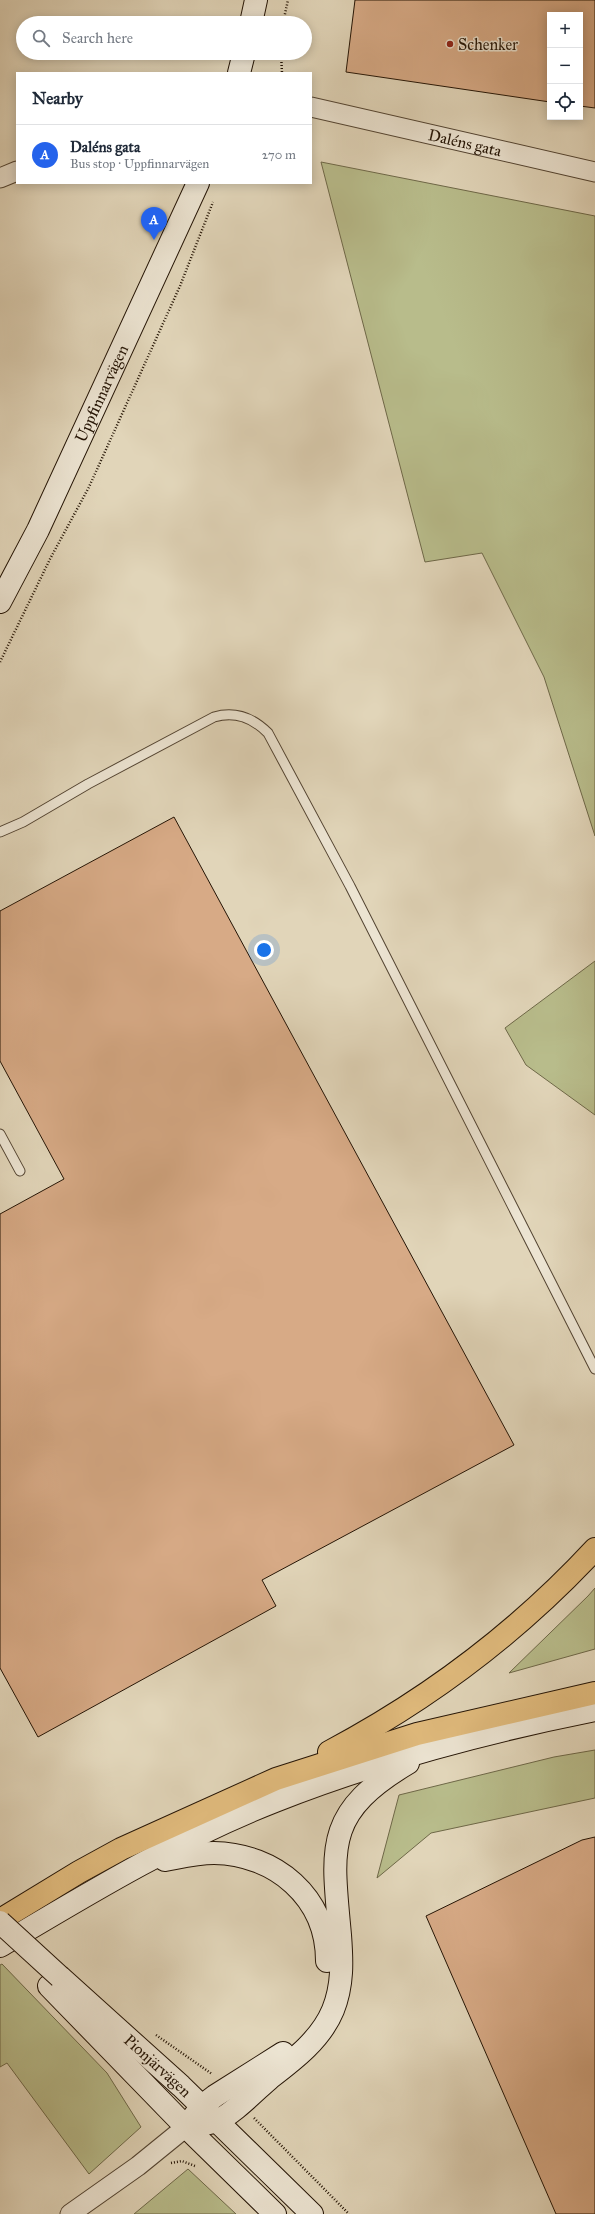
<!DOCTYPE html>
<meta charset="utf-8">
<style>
:root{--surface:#fff;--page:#f6f6f7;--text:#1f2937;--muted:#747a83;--line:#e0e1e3;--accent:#2563eb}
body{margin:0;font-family:"IM FELL Great Primer",serif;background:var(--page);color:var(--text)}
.controls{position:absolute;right:12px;top:12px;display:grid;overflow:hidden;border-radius:0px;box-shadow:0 2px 10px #0003}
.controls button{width:36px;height:36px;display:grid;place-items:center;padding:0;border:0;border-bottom:1px solid var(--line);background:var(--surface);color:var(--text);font:20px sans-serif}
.you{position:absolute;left:264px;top:950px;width:14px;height:14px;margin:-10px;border:3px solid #fff;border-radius:50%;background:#1a73e8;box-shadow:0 0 0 6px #1a73e833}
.badge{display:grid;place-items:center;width:26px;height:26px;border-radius:50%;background:var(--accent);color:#fff;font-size:13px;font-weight:700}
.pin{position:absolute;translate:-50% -33px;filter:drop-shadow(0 1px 2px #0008)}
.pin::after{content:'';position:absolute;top:21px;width:14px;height:12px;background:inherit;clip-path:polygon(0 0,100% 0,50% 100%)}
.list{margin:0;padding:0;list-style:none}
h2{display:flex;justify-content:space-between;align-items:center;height:52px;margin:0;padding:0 16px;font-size:17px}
h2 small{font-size:13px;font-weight:400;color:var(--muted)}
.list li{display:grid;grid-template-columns:26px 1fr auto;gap:12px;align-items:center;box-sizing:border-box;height:60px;padding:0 16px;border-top:1px solid var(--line)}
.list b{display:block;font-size:15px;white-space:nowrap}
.list p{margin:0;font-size:13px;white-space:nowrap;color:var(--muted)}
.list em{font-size:13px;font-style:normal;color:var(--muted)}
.icon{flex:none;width:22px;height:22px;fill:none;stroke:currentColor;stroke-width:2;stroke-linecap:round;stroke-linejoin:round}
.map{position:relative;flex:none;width:595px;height:2214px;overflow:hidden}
.search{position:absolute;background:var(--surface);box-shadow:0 2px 10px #0003;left:16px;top:16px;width:296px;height:44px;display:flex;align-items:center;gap:10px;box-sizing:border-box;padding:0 14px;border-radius:22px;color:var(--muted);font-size:15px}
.panel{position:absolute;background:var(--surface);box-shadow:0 2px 10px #0003;left:16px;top:72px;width:296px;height:112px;border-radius:0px}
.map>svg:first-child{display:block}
</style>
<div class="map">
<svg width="595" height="2214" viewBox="0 0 595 2214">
<rect width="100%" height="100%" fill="#e1d5b9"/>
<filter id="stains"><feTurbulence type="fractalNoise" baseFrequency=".005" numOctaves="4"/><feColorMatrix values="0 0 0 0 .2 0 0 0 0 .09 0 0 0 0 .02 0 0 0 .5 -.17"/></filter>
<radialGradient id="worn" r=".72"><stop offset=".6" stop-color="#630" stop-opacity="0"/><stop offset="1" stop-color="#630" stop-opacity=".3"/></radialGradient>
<g fill="#b8bc8b" stroke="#6e6848">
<path d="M321 162 595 216V836L544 677 482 553 425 562Z"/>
<path d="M595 961V1115L526 1065 505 1028Z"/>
<path d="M595 1588V1649L509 1673 588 1596Z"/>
<path d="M595 1750V1798L431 1833 377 1878 399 1795 554 1757Z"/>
<path d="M2 1964 107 2073 141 2127 89 2174 7 2063 0 2067V1965Z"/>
<path d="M188 2169 236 2214H134Z"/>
</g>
<g fill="#d7aa86" stroke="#241405">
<path d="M355 0H595V108L580 106V15H550V102L346 72Z"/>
<path d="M174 817 514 1445 262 1580 276 1606 38 1737 0 1668V1214L64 1179 0 1061V911Z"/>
<path d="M595 1837V2214H556L426 1916 582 1840Z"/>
</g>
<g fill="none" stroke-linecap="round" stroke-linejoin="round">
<defs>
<g id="lane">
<path d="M0 832 23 822 88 784 214 717C235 711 252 717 268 733L350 886 595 1369"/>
<path d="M0 1134 20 1171"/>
</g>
<g id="street">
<path id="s1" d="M311 107 595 172"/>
<path d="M0 178 17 171"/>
<path d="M70 2214 138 2166 186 2127"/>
</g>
<g id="secondary">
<path d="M251 23 256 0"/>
<path d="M239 73 244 53"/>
<path id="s2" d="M0 602 38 530 198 183"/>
<path d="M165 1860C181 1857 197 1853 214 1853 275 1854 327 1897 327 1961"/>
<path d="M0 1946C89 1893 178 1839 275 1801 379 1760 485 1732 595 1710"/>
<path id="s3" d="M60 1977 181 2086 312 2214"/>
<path d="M49 1986 186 2127 275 2214"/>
<path d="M186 2127C195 2125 206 2125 216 2121 231 2116 257 2089 270 2078 295 2059 321 2039 333 2010 343 1985 342 1961 340 1935 332 1847 324 1813 408 1763"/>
<path d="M186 2127 202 2106 215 2096 283 2053"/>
</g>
<g id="highway">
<path d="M329 1752C429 1699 518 1632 595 1549"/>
<path d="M0 1920 79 1872 121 1849 276 1779 417 1734 595 1693"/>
</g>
</defs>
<use href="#lane" stroke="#534432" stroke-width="11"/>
<use href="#street" stroke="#534432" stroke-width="21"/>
<use href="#secondary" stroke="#241405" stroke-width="24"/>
<use href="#highway" stroke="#241405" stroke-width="24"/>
<g stroke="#241405" stroke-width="2.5" stroke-dasharray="1 2" stroke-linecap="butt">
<path d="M283 23 288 0"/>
<path d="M281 53 282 73"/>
<path d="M0 662 50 559 89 487 180 286 213 202"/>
<path d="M156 2035 212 2074"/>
<path d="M254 2118 349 2214"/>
<path d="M171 2163 182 2161 195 2166"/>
</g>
<use href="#lane" stroke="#ece4d2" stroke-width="9"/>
<use href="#street" stroke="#ece4d2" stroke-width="19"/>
<use href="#secondary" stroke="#ece4d2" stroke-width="22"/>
<use href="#highway" stroke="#e0ba7c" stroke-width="22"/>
<defs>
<path id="secondary-bridge" d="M0 1922 60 1977"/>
</defs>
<use href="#secondary-bridge" stroke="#241405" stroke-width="24" stroke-linecap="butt"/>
<use href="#secondary-bridge" stroke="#ece4d2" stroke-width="22"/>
</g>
<circle fill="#8f2418" stroke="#ece4d2" stroke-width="1.5" cx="450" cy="44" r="4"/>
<g text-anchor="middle" stroke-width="3" stroke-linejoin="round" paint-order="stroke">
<g font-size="16" fill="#241405" stroke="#ece4d2" text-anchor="start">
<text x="458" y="50">Schenker</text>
</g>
<g font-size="16" fill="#241405" stroke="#ece4d2">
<text dy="6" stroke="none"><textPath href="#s1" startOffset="158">Daléns gata</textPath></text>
<text dy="6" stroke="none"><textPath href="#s2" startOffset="232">Uppfinnarvägen</textPath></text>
<text dy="6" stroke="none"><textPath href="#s3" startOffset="132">Pionjärvägen</textPath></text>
</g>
</g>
<rect width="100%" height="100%" filter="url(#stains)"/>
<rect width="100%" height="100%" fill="url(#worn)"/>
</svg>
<div class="controls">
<button>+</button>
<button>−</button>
<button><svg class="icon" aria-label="locate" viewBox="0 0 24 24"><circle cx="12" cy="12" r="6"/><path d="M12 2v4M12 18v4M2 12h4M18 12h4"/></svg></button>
</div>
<div class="you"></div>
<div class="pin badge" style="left:154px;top:240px">A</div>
<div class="search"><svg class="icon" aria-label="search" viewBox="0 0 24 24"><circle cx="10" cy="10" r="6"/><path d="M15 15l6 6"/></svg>Search here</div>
<section class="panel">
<h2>Nearby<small></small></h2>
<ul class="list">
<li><span class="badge">A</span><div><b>Daléns gata</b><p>Bus stop · Uppfinnarvägen</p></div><em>270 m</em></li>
</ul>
</section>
</div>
